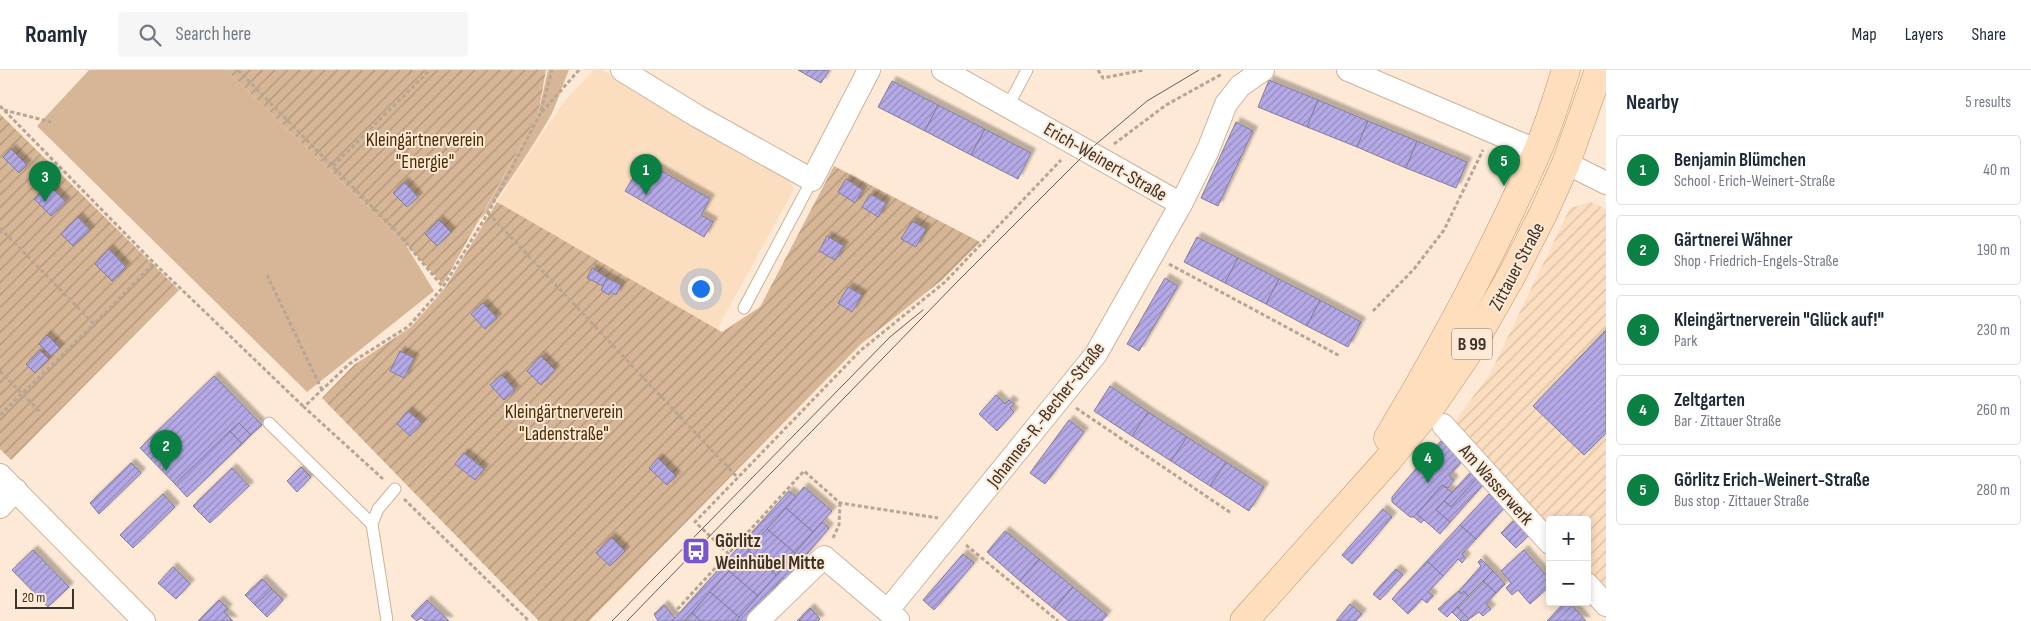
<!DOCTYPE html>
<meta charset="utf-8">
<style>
:root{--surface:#fff;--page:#f6f6f7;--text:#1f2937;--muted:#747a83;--line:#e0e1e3;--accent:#0b8043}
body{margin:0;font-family:"Sofia Sans Condensed",sans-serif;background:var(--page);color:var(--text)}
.controls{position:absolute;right:15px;bottom:15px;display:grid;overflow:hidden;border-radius:5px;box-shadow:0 2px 8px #0003}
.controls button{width:45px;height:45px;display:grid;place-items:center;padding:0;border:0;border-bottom:1px solid var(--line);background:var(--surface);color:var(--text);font:25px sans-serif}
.scale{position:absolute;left:15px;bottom:12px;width:59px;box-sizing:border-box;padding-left:5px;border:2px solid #3c3329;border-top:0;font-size:14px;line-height:18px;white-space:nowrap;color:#3c3329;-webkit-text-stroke:4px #fde9d5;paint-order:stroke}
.you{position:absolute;left:700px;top:218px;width:18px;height:18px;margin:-12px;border:4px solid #fff;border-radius:50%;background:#1a73e8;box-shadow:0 0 0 8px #1a73e833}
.badge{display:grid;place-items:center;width:32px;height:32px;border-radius:50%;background:var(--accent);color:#fff;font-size:16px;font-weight:700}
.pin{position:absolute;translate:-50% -41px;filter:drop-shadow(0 1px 2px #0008)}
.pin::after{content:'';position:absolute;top:26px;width:18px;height:15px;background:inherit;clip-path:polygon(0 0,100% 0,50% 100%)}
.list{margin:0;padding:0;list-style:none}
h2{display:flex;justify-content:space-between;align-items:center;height:65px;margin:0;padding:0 20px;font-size:21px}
h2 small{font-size:16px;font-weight:400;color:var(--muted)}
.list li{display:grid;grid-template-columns:32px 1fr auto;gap:15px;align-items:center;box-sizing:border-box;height:70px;margin:0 10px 10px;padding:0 10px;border:1px solid var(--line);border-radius:5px}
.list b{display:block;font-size:19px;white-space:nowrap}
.list p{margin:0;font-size:16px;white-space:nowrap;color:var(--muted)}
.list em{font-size:16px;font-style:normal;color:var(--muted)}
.icon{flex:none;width:28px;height:28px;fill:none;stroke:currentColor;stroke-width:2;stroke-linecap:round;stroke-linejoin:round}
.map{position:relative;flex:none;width:1606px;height:551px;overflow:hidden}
header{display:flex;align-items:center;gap:30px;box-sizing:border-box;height:70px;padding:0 25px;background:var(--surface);border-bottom:1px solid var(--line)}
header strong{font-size:24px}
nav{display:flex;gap:28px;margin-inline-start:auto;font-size:18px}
.search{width:350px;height:45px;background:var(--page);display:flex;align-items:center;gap:12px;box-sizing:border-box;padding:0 18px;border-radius:5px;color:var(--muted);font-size:19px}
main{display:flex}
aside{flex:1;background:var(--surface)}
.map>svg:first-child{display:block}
</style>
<header>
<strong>Roamly</strong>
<div class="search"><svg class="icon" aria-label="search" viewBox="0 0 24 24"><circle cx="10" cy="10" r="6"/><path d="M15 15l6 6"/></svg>Search here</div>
<nav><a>Map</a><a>Layers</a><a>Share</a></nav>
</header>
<main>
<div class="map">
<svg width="1606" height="551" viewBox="0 0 1606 551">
<defs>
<pattern id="industrial-furrows" width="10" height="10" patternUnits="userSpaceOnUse" patternTransform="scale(1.25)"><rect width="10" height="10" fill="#fbddbf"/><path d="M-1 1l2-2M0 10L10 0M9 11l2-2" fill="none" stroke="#d8bea4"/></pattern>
<pattern id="garden-furrows" width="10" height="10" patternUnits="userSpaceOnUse" patternTransform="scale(1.25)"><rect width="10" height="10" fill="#d6b696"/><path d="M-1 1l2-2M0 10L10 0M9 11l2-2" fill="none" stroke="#af957a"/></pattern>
<pattern id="building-hatch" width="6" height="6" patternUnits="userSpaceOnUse" patternTransform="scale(1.25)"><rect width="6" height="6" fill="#b4a9e6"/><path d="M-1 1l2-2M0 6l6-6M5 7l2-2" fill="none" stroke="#948aba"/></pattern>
<filter id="shadow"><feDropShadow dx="4.5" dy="-4.5" stdDeviation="1" flood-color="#0004"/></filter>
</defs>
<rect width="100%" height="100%" fill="#fde9d5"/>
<path fill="#fbddbf" d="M594 0H602L786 106 794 119 717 259 497 132 563 33Z"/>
<path fill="url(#industrial-furrows)" d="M1590 132 1606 139V531L1587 510V450H1550V469L1449 359 1490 304 1570 138Z"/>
<g fill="#d6b696">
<path d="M89 0H226L404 172 434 221 307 322 37 56Z"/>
<path d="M548 0H569C563 14 558 30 552 43 545 58 489 144 480 149L538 45Z"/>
</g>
<g fill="url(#garden-furrows)">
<path d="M226 0H546L538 45 443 214 404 172Z"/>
<path d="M0 44 179 220 11 390 0 379Z"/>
<path d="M834 96 980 172 942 210 861 274 589 551H539L322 328 354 295 411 257 445 218 497 132 722 262 760 237Z"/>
</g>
<g fill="url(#building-hatch)" stroke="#827e9a" filter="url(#shadow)">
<path d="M798 0H829L821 13Z"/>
<path d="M1269 10 1318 30 1307 57 1258 37Z"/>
<path d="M892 11 938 35 925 61 878 37Z"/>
<path d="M1318 30 1368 51 1357 77 1307 57Z"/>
<path d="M938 35 985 59 971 85 925 61Z"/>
<path d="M1368 51 1417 71 1406 98 1357 77Z"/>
<path d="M1236 52 1253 61 1218 136 1201 128Z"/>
<path d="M985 59 1031 83 1018 109 971 85Z"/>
<path d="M1417 71 1467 92 1456 118 1406 98Z"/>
<path d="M11 79 27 95 19 103 3 87Z"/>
<path d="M655 97 710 129 701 145 713 152 704 167 625 121 634 106 646 113Z"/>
<path d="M846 109 863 120 855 133 838 122Z"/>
<path d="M404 112 418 127 407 137 393 123Z"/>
<path d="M49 115 66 132 51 146 34 129Z"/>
<path d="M870 124 886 133 878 147 862 137Z"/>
<path d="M78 147 90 160 73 176 61 164Z"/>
<path d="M439 150 451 162 437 176 425 164Z"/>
<path d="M912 151 926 159 916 177 901 169Z"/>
<path d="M827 166 844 176 835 190 819 181Z"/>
<path d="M1197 167 1238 188 1225 213 1184 192Z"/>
<path d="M109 179 126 197 112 211 95 194Z"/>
<path d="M1238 188 1279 209 1266 234 1225 213Z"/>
<path d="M592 198 607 208 603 216 587 208Z"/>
<path d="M607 208 621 215 616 225 611 222 609 225 601 220Z"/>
<path d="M1165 208 1178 216 1139 281 1127 274Z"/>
<path d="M1279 209 1320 230 1307 256 1266 234Z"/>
<path d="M848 217 862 225 852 242 838 233Z"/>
<path d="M1320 230 1361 252 1348 277 1307 256Z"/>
<path d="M483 233 497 248 485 259 471 244Z"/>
<path d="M1606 260V363L1584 385 1533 336Z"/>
<path d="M47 265 60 278 51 286 39 274Z"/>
<path d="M40 280 49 289 35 303 26 294Z"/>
<path d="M400 281 414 288 404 308 390 301Z"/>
<path d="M541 286 555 300 541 315 527 301Z"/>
<path d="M502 305 515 320 504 330 490 315Z"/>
<path d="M214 306 262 355 251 365 239 353 175 414 140 378Z"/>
<path d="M1110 316 1148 342 1132 366 1094 341Z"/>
<path d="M996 325 1005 334 1009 330 1014 334 1010 338 1014 342 997 361 979 344Z"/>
<path d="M408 341 422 353 410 366 397 354Z"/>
<path d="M1148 342 1187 367 1171 391 1132 366Z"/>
<path d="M1069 350 1084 362 1045 414 1030 403Z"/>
<path d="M239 353 251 365 242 374 230 361Z"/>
<path d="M230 361 242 374 187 427 175 414Z"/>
<path d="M1187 367 1226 392 1210 416 1171 391Z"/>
<path d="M1441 371 1463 390 1449 406 1454 410 1448 418 1442 415 1417 444 1424 450 1421 453 1414 447H1410L1392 432V427L1420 394 1416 391 1422 384 1426 388Z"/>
<path d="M464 383 484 399 475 410 455 394Z"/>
<path d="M658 388 676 406 667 415 649 398Z"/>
<path d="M1226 392 1264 417 1249 441 1210 416Z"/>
<path d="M131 393 141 403 99 444 90 433Z"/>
<path d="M301 397 311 407 297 422 287 411Z"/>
<path d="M232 398 249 416 210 453 193 436Z"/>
<path d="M1471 402 1478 407 1451 437 1444 431Z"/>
<path d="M1478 407 1484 414 1450 452 1436 440 1444 431 1451 437Z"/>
<path d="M1442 415 1452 422 1436 440 1450 452 1440 464 1417 444Z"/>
<path d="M804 417 832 441 813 462 786 438Z"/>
<path d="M789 421 796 427 684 551H658L654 544 664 535 675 548Z"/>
<path d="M163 424 175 437 133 478 120 465Z"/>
<path d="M1489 424 1504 438 1476 469 1460 455Z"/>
<path d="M786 438 813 462 795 483 767 459Z"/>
<path d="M1383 439 1392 447 1352 494 1342 485Z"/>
<path d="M1515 449 1523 457 1509 471 1501 463Z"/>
<path d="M822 452 829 458 785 510 783 508 746 551H736Z"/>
<path d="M1460 455 1476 469 1462 484 1466 488 1462 493 1458 489 1443 506 1427 491Z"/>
<path d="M1523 457 1530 464 1516 478 1509 471Z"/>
<path d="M767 459 795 483 776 505 748 480Z"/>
<path d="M1005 461 1039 489 1020 511 987 482Z"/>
<path d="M611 467 625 481 610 496 596 483Z"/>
<path d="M33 480 69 517 48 537 12 500Z"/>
<path d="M748 480 776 505 758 526 729 501Z"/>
<path d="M1524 480 1550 510V516L1530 534 1518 520 1512 525 1506 518 1511 513 1501 501Z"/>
<path d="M963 484 974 493 934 540 923 530Z"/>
<path d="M1039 489 1073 517 1054 539 1020 511Z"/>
<path d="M1481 489 1493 501 1468 526 1464 521 1461 524 1459 521 1481 496 1478 492Z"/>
<path d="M1427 491 1443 506 1428 522 1433 526 1427 533 1422 529 1408 544 1392 529Z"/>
<path d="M173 497 190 514 176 529 158 513Z"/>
<path d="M1396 499 1403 505 1380 530 1373 524Z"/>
<path d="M729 501 758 526 739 547 710 522Z"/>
<path d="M1493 501 1505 514 1496 523 1483 511Z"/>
<path d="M262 509 272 519 255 535 245 525Z"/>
<path d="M1484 512 1496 523 1486 534 1491 539 1483 546 1479 542 1469 549 1458 538Z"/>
<path d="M1073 517 1107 545 1102 551H1069L1054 539Z"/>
<path d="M272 519 283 530 267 547 255 535Z"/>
<path d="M1459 521 1461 524 1464 521 1468 526 1447 547 1438 539Z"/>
<path d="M710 522 739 547 736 551H701L692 543Z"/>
<path d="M219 530 228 539 224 542 233 551H198Z"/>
<path d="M427 530 449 551H425L421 548 417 551 411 546Z"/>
<path d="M1565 532H1569L1586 551H1547Z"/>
<path d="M1350 534 1362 544 1356 551H1336Z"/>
<path d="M1457 537 1469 549 1467 551H1461L1452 542Z"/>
<path d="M810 538 820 549 818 551H797Z"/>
<path d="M692 543 701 551H684Z"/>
</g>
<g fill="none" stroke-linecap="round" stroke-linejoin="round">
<defs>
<g id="service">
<path d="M1008 36 1027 0"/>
<path d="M744 238 812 110"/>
<path d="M269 353 372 454"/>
<path d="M387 551 372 454 378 439 395 419"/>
</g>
<g id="minor">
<path d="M622 0 697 46 812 110 869 0"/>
<path d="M943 0 1181 134"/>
<path d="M1348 0 1538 81"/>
<path d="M1566 93 1606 113"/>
<path d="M1443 355 1550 473"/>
<path d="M0 405 144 551"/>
<path d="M0 437 16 420"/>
<path d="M1587 514 1606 535"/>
<path d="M888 540 1096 284 1181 134 1208 80 1226 34 1240 16 1263 0"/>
<path d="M758 551 824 487 898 550"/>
</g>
<g id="primary">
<path d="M1388 368C1443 276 1494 181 1537 82 1549 56 1557 27 1566 0"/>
<path d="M1244 551 1387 391 1428 341 1467 284 1513 203 1544 142 1566 93 1599 0"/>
</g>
</defs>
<use href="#service" stroke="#cab39b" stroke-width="13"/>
<use href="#minor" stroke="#cab39b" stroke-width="24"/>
<use href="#primary" stroke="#ba946b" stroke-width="29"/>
<g stroke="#b6a695" stroke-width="3" stroke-dasharray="4 2.5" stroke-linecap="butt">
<path d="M238 0 395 160 443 217"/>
<path d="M1098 0 1103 8 1144 0"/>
<path d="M0 36 154 193 304 337"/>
<path d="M4 40 51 52"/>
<path d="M542 42 579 0"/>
<path d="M1114 74 1166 35 1222 4"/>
<path d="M333 96 430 0"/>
<path d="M488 143 738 408"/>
<path d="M0 158 94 254 154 193"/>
<path d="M1169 194 1340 286"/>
<path d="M267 205 322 320"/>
<path d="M1373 241 1414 199 1444 160 1483 80"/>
<path d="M0 301 40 342"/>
<path d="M1076 338 1231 443"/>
<path d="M0 345 94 254"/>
<path d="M383 409 304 337 349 294 409 256 443 217 488 143 540 44 552 0"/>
<path d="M404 429 529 551"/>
<path d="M833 468 839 455 840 433"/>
<path d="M966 475 1058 551"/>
<path d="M729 484 695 452 860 281 945 212 1061 90"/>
<path d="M673 544 804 401 840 433 938 448"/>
</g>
<use href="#service" stroke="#fff" stroke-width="11"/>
<use href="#minor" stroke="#fff" stroke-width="22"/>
<use href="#primary" stroke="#fedebc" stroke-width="28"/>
<g stroke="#675b4f" stroke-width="1">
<path d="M612 551 890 267 923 240"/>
<path d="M627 551 958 211 1088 81 1147 31 1199 0"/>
</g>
</g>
<defs>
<symbol id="bus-square" viewBox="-11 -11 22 22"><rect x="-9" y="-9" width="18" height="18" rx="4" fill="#7755cf" stroke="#fde9d5"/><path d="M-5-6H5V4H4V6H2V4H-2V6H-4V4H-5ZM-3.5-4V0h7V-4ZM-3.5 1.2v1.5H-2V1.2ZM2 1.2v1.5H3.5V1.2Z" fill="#fff"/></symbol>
</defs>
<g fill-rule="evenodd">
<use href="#bus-square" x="680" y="465" width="32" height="32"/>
</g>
<g text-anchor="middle" stroke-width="4" stroke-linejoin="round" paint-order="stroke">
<rect fill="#fde9d5" stroke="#766a5d" stroke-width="1" x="1452" y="258.5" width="40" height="31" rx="4"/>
<g font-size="18" font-weight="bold" fill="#3c3329">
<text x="1472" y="280">B 99</text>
</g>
<g font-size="19" fill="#4b2c02" stroke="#fde9d5">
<text x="425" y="76">Kleingärtnerverein<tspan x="425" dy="22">"Energie"</tspan></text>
<text x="564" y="348">Kleingärtnerverein<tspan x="564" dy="22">"Ladenstraße"</tspan></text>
</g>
<g font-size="19" fill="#3c3329" stroke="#fde9d5">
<text transform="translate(1106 91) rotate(30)" y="7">Erich-Weinert-Straße</text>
<text transform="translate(1516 196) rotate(-62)" y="7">Zittauer Straße</text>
<text transform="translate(1045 344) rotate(-52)" y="7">Johannes-R.-Becher-Straße</text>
<text transform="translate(1497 414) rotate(48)" y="7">Am Wasserwerk</text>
</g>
<g font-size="19" font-weight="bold" fill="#3c3329" stroke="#fde9d5" text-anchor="start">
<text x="715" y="477">Görlitz<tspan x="715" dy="22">Weinhübel Mitte</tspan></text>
</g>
</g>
</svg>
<div class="controls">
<button>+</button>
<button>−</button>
</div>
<div class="scale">20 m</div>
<div class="you"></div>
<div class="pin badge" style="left:646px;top:125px">1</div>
<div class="pin badge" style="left:166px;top:401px">2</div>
<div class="pin badge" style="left:45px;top:132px">3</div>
<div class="pin badge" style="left:1428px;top:413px">4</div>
<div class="pin badge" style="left:1504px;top:116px">5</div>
</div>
<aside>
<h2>Nearby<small>5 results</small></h2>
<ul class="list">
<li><span class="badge">1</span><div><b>Benjamin Blümchen</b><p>School · Erich-Weinert-Straße</p></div><em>40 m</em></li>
<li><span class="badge">2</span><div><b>Gärtnerei Wähner</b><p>Shop · Friedrich-Engels-Straße</p></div><em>190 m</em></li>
<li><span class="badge">3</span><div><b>Kleingärtnerverein &quot;Glück auf!&quot;</b><p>Park</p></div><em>230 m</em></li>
<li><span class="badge">4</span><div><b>Zeltgarten</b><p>Bar · Zittauer Straße</p></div><em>260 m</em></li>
<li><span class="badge">5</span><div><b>Görlitz Erich-Weinert-Straße</b><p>Bus stop · Zittauer Straße</p></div><em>280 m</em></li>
</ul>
</aside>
</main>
